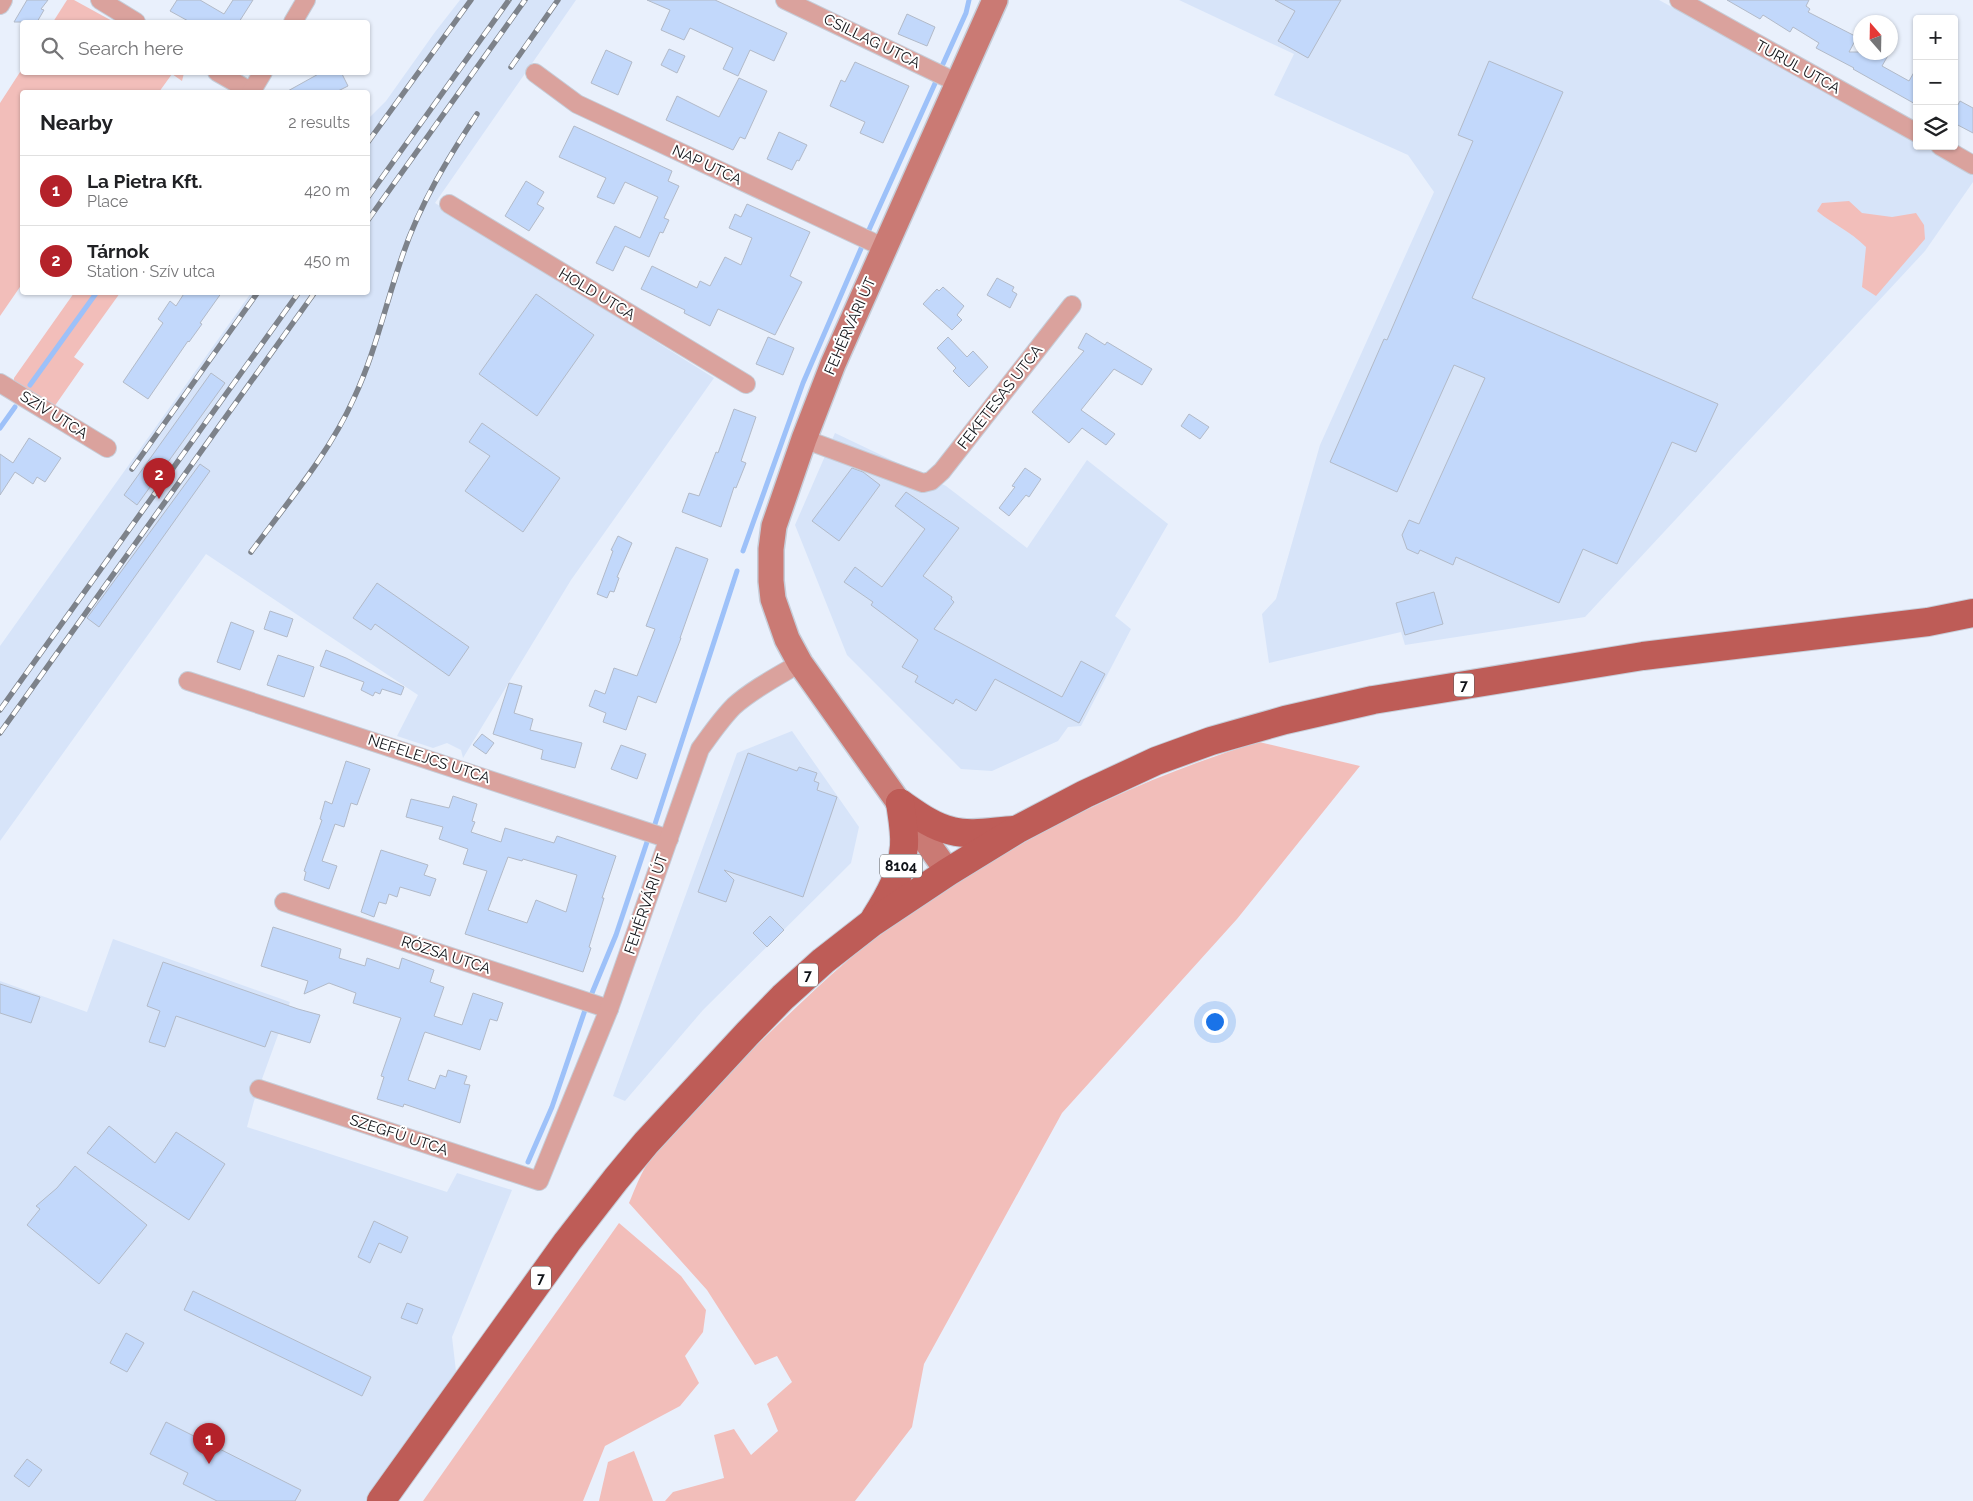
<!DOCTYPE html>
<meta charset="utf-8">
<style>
:root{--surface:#fff;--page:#f2f2f2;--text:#202124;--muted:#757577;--line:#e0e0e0;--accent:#b4222a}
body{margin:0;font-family:Raleway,sans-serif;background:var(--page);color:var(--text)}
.controls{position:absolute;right:15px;top:15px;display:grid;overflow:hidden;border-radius:5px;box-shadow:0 1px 4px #0004}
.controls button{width:45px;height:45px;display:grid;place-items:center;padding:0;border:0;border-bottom:1px solid var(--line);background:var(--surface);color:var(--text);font:25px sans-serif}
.compass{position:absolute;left:1853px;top:15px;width:45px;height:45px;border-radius:50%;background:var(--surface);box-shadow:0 1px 4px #0004;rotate:340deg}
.you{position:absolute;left:1214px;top:1021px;width:18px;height:18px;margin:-12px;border:4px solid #fff;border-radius:50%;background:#1a73e8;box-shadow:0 0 0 8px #1a73e833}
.badge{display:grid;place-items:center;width:32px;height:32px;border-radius:50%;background:var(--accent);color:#fff;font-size:16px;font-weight:700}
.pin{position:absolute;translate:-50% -41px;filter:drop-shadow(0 1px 2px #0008)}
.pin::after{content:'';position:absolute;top:26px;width:18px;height:15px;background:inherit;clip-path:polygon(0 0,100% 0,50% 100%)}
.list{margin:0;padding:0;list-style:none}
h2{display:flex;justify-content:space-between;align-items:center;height:65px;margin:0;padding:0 20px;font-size:21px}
h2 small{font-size:16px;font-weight:400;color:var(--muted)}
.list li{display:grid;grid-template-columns:32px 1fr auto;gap:15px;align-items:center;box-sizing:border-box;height:70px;padding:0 20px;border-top:1px solid var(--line)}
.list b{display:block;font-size:19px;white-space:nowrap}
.list p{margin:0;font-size:16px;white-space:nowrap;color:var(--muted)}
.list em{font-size:16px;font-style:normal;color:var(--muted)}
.icon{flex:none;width:28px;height:28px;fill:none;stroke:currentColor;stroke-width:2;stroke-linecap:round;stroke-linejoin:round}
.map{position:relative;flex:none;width:1973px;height:1501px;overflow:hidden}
.search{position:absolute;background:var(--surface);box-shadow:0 1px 4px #0004;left:20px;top:20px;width:350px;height:55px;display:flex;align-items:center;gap:12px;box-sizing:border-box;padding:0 18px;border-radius:5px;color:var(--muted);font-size:19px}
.panel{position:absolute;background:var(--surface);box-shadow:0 1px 4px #0004;left:20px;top:90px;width:350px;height:205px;border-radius:5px}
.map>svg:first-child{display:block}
</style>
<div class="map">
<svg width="1973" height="1501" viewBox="0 0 1973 1501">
<rect width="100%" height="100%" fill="#e9f0fc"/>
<g fill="#d7e4f9">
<path d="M460 0H576L435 203 714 378 571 580 463 758 461 750 447 743 433 748 397 736 418 695 206 554 0 841V646L251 293 368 292V119L386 101 435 32Z"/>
<path d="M1179 0H1659L1917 140V146H1928L1973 170V182L1925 251 1585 617 1405 645 1401 632 1269 663 1262 614 1276 599 1320 445 1434 192 1408 155 1274 95 1294 54Z"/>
<path d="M835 433 946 486 1027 548 1087 460 1168 524 1115 616 1131 629 1081 726 1068 727 1058 741 992 771 961 769 847 655 795 525Z"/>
<path d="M792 731 859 827 851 863 703 1010 625 1101 613 1096 737 753Z"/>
<path d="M113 939 290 1002 254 1101 247 1127 447 1192 457 1173 512 1190 452 1337 459 1397 386 1501H0V981L87 1012Z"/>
</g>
<g fill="#f2beba">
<path d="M67 0H74L114 22H53Z"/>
<path d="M22 69V72L184 73 182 81 172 74 159 92H22V284L0 316V103Z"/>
<path d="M1849 201 1862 213 1892 217 1916 213 1924 225 1925 239 1876 296 1862 287 1866 247C1850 231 1834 225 1817 211L1822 203Z"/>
<path d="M74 293H120L74 357 84 364 54 407 14 383V378Z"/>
<path d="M1259 742 1360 766 1237 919 1062 1113 924 1364 912 1427 855 1501H665L673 1492 724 1478 714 1435 734 1429 751 1455 778 1431 767 1404 792 1382 777 1356 755 1365 707 1290 629 1203C635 1189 641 1172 650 1160 680 1118 723 1078 759 1043 788 1015 817 987 847 961 871 940 898 922 925 904 1027 834 1140 778 1259 742Z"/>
<path d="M619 1223 681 1276 706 1310 703 1332 685 1356 699 1383 680 1406 605 1446 583 1501H423Z"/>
<path d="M634 1451 653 1501H599L608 1462Z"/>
</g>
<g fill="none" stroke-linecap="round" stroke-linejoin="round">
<g stroke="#9dc1f9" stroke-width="5">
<path d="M943 64 966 13 969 0"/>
<path d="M868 232 937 79"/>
<path d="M30 385 97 292"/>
<path d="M0 428 15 407"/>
<path d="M743 551 803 383 863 244"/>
<path d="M655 824 737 571"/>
<path d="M592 993 616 935 647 842"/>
<path d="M528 1162 552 1107 585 1010"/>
</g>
</g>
<g fill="#c2d8fb" stroke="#b2bac8" fill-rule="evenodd">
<path d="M27 0H48L41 9 44 10 37 22H14Z"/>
<path d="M177 0H200L224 14 233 0H253L239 22H190L170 11Z"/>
<path d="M647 0H715L787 33 774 61 750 50 738 76 723 69 733 48 690 28 684 40 661 30 670 10Z"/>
<path d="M1275 0H1341L1308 58 1278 41 1295 11Z"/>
<path d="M1727 0H1809L1806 6 1810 9 1808 12 1857 37 1849 52H1890L1882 66 1909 81 1917 67V105L1853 69 1854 68 1816 48 1819 43 1793 27 1790 32 1763 15 1760 19Z"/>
<path d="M907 14 935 27 927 46 898 34Z"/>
<path d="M669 49 685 56 677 73 661 65Z"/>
<path d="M606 50 632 62 618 95 591 83Z"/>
<path d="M1489 61 1563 92 1472 298 1718 404 1696 452 1672 442 1617 564 1583 549 1559 603 1456 557 1453 565 1420 550 1418 554 1407 549 1402 535 1409 520 1419 524 1485 378 1454 365 1397 492 1330 462 1384 339 1387 340 1473 141 1458 135Z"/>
<path d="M855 62 909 86 883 143 860 133 865 122 830 106 841 80 845 82Z"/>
<path d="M322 72H341L348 86 336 92H286Z"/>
<path d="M739 78 767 91 745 139 740 137 733 150 666 120 677 96 719 117Z"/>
<path d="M1960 101 1973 108V133L1954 123V112Z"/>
<path d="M574 126 672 171 668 181 679 186 664 218 669 220 663 233 660 232 649 257 625 246 613 271 596 263 615 226 640 238 658 197 625 182 614 204 597 197 606 178 559 157Z"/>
<path d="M779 132 807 145 799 161 797 160 792 170 767 159Z"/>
<path d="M526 181 544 192 537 204 544 208 529 231 505 216Z"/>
<path d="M747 204 810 232 790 276 802 282 775 335 718 309 710 326 684 313 685 310 641 289 652 266 697 288 700 281 710 286 725 257 741 265 752 238 729 228 735 214 741 217Z"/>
<path d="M997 278 1014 287 1012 291 1017 294 1010 308 987 295Z"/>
<path d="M943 287 964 306 957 315 962 320 952 330 923 304 937 289 939 291Z"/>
<path d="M185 292H222L200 323 202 324 189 342 188 341 148 399 123 382 163 323 158 319 170 301 176 306Z"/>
<path d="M536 294 594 335 537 416 479 374Z"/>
<path d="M1086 333 1105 345 1107 342 1152 369 1142 385 1114 369 1081 410 1115 434 1106 445 1082 428 1069 443 1032 412 1084 351 1078 348Z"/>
<path d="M768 337 794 348 783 375 756 364Z"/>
<path d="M948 337 967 357 973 351 988 367 969 387 953 371 956 368 937 348Z"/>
<path d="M211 373 225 383 137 505 124 495Z"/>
<path d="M734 409 756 417 741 461 746 463 736 488 734 487 721 527 682 512 689 493 699 496 716 452 718 453Z"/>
<path d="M1189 414 1209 427 1200 439 1181 426Z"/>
<path d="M482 423 560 478 523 532 465 491 490 456 469 442Z"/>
<path d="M29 438 61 458 45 482 37 477 33 484 15 472 0 495V454L13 463Z"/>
<path d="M200 464 210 471 99 627 87 618Z"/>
<path d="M852 468 863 472 880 485 839 541 812 521Z"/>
<path d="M1025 468 1041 479 1029 497 1026 495 1009 516 999 508 1015 487 1012 486Z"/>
<path d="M906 492 959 528 923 576 952 597 951 599 954 602 934 629 1062 697 1081 661 1105 674 1079 723 995 679 976 711 956 699 953 704 915 682 918 676 902 667 918 640 871 605 873 602 844 582 855 567 882 587 925 529 895 506Z"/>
<path d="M618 536 632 543 617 577 619 578 614 592 610 591 607 598 597 594 613 551 611 550Z"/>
<path d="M676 547 708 559 680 638H681L656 703 638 696 626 730 603 722 606 713 589 706 595 690 605 694 614 668 637 676 655 629 646 626Z"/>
<path d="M377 583 469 647 449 676 375 624 371 630 353 618Z"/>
<path d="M1434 592 1443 624 1405 635 1396 603Z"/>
<path d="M270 611 293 619 287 637 264 629Z"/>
<path d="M231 622 254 631 240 670 217 662Z"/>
<path d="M326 650 346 658 404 687 401 695 382 689 380 694 375 692 373 696 361 690 364 682 320 666Z"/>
<path d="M278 655 314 667 304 697 267 685Z"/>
<path d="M509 683 522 686 514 713 533 719 530 730 582 743 575 768 541 759 543 750 493 734Z"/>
<path d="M482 734 494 743 486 754 473 745Z"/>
<path d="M621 745 646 754 637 779 611 769Z"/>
<path d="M748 753 797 771 799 767 817 773 814 781 819 783 817 790 837 797 803 897 724 870 734 880 726 902 698 892Z"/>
<path d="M346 761 370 769 357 805 351 803 344 827 335 824 322 861 337 866 329 889 304 880 306 872 304 871 322 820 320 819 325 801 332 804Z"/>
<path d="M453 796 477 804 472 821 475 822 471 832 501 842 505 828 554 843 557 836 616 856 602 898H604L589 947 591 948 583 972 465 934 487 871 463 864 468 849 439 839 443 827 406 817 411 799 449 808ZM508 857 522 861 523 859 577 875 566 912 536 900 527 923 488 910Z"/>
<path d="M381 850 428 865 424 875 436 879 430 896 400 887 397 897 389 894 386 904 379 902 374 917 361 912Z"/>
<path d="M770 916 784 930 767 947 753 933Z"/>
<path d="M273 927 341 949 339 958 365 966 367 958 399 969 402 958 434 970 430 982 444 987 434 1016 462 1025 473 993 503 1003 497 1021 490 1019 480 1050 425 1032 424 1034 408 1080 435 1089 440 1075 446 1077 448 1070 467 1076 464 1084 470 1085 460 1123 404 1104 403 1107 377 1099 384 1077 381 1076 401 1018 353 1003 356 993 329 983 304 994 308 981 261 966Z"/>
<path d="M163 962 298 1009 320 1015 310 1043 271 1031 265 1047 176 1016 165 1047 149 1042 160 1011 147 1006Z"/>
<path d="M0 984 40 997 31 1023 0 1013Z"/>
<path d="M109 1126 155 1163 176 1132 225 1164 189 1220 87 1153Z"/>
<path d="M75 1166 147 1225 99 1284 27 1225 40 1209 36 1206 57 1188Z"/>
<path d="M374 1221 408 1237 401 1253 379 1243 370 1263 358 1257Z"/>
<path d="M193 1291 371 1377 362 1396 184 1310Z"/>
<path d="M407 1303 423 1309 417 1324 401 1318Z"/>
<path d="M126 1333 144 1343 127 1372 110 1363Z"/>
<path d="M166 1422 301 1490 295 1501H217L183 1484 188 1473 150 1454Z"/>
<path d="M27 1459 42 1470 29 1487 14 1476Z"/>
</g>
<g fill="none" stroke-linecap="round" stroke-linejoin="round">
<defs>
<g id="street">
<path d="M100 0 136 22"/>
<path d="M785 0 958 83"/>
<path d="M1679 0 1917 133"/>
<path d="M0 5 3 0"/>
<path d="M293 22 306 0"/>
<path d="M217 72 252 92"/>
<path d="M535 73 577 104 885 248"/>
<path d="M251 92 263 72"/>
<path d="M1940 146 1973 165"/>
<path d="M449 204 746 384"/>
<path d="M0 383 107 448"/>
<path d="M804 439 923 483 931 481 942 471 1072 305"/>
<path d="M188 681 669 839"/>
<path d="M284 902 609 1009"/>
<path d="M259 1089 539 1181 609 1009 700 749C711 734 721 719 734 706 753 689 778 676 800 663"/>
</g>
<path id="secondary" d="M948 872 800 663 787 639 773 599 771 581V549L774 526 804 439 833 364 995 0"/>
<g id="primary">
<path d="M900 803C916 814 933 827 952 831 971 836 994 831 1014 830"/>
<path d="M875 918C889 896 902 873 904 846 905 832 902 817 900 803"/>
<path d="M381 1501 567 1242 616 1179 646 1143 748 1033 783 997 823 961 873 922 948 872 1018 829 1085 794 1156 761 1211 741 1285 720 1373 700 1643 656 1928 622 1973 613"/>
</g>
</defs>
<use href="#street" stroke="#c6cdd8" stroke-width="20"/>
<use href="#secondary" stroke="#c6cdd8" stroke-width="28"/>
<use href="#primary" stroke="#c6cdd8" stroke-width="30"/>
<use href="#street" stroke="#daa29d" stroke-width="18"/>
<use href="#secondary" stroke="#ca7a74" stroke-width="25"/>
<use href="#primary" stroke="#be5c57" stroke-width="28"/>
<defs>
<g id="rail">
<path d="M511 67 558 0"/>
<path d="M368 142 471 0"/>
<path d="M368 197 509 0"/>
<path d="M368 220 525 0"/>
<path d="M132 469 258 292"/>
<path d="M251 552C287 503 329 454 354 398 376 351 386 302 403 254 420 204 448 158 477 114"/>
<path d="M0 710 299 292"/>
<path d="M0 733 315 292"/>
</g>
</defs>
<use href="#rail" stroke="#7d828a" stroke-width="5.5"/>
<use href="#rail" stroke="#fff" stroke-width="4" stroke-dasharray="11" stroke-linecap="butt"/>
</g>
<g text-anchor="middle" stroke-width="4" stroke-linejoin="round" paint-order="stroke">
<g fill="#fff" stroke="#585a5d" stroke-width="1">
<rect x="1454" y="673.5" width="20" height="23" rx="4"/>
<rect x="880" y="854.5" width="42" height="23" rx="4"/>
<rect x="798" y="963.5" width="20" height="23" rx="4"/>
<rect x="531" y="1266.5" width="20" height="23" rx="4"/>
</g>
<g font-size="14" font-weight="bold" fill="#101318">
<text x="1464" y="690">7</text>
<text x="901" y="871">8104</text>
<text x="808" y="980">7</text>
<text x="541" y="1283">7</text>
</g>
<g font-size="15" fill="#101318" stroke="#fff">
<text transform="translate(872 41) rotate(26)" y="5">CSILLAG UTCA</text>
<text transform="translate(1798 67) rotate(29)" y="5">TURUL UTCA</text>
<text transform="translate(707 165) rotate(25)" y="5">NAP UTCA</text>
<text transform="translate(597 294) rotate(31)" y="5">HOLD UTCA</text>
<text transform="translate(850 326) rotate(-66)" y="5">FEHÉRVÁRI ÚT</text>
<text transform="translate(1000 397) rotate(-52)" y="5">FEKETESAS UTCA</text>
<text transform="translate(54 415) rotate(32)" y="5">SZÍV UTCA</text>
<text transform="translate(429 759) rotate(18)" y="5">NEFELEJCS UTCA</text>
<text transform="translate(646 904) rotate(-71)" y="5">FEHÉRVÁRI ÚT</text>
<text transform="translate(446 955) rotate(18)" y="5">RÓZSA UTCA</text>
<text transform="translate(399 1135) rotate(18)" y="5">SZEGFŰ UTCA</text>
</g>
</g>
</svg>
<div class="controls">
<button>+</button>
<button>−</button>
<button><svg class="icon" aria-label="layers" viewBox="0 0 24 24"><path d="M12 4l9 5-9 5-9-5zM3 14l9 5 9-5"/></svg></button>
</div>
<svg class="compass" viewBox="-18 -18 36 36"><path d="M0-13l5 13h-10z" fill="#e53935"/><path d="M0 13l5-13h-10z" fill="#757577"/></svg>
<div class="you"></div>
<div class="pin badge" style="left:209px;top:1464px">1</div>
<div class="pin badge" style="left:159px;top:499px">2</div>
<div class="search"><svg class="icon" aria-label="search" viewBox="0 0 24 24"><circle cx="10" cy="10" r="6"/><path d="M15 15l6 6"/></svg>Search here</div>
<section class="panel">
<h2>Nearby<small>2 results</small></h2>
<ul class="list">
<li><span class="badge">1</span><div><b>La Pietra Kft.</b><p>Place</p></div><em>420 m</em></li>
<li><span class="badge">2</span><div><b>Tárnok</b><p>Station · Szív utca</p></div><em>450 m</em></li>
</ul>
</section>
</div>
